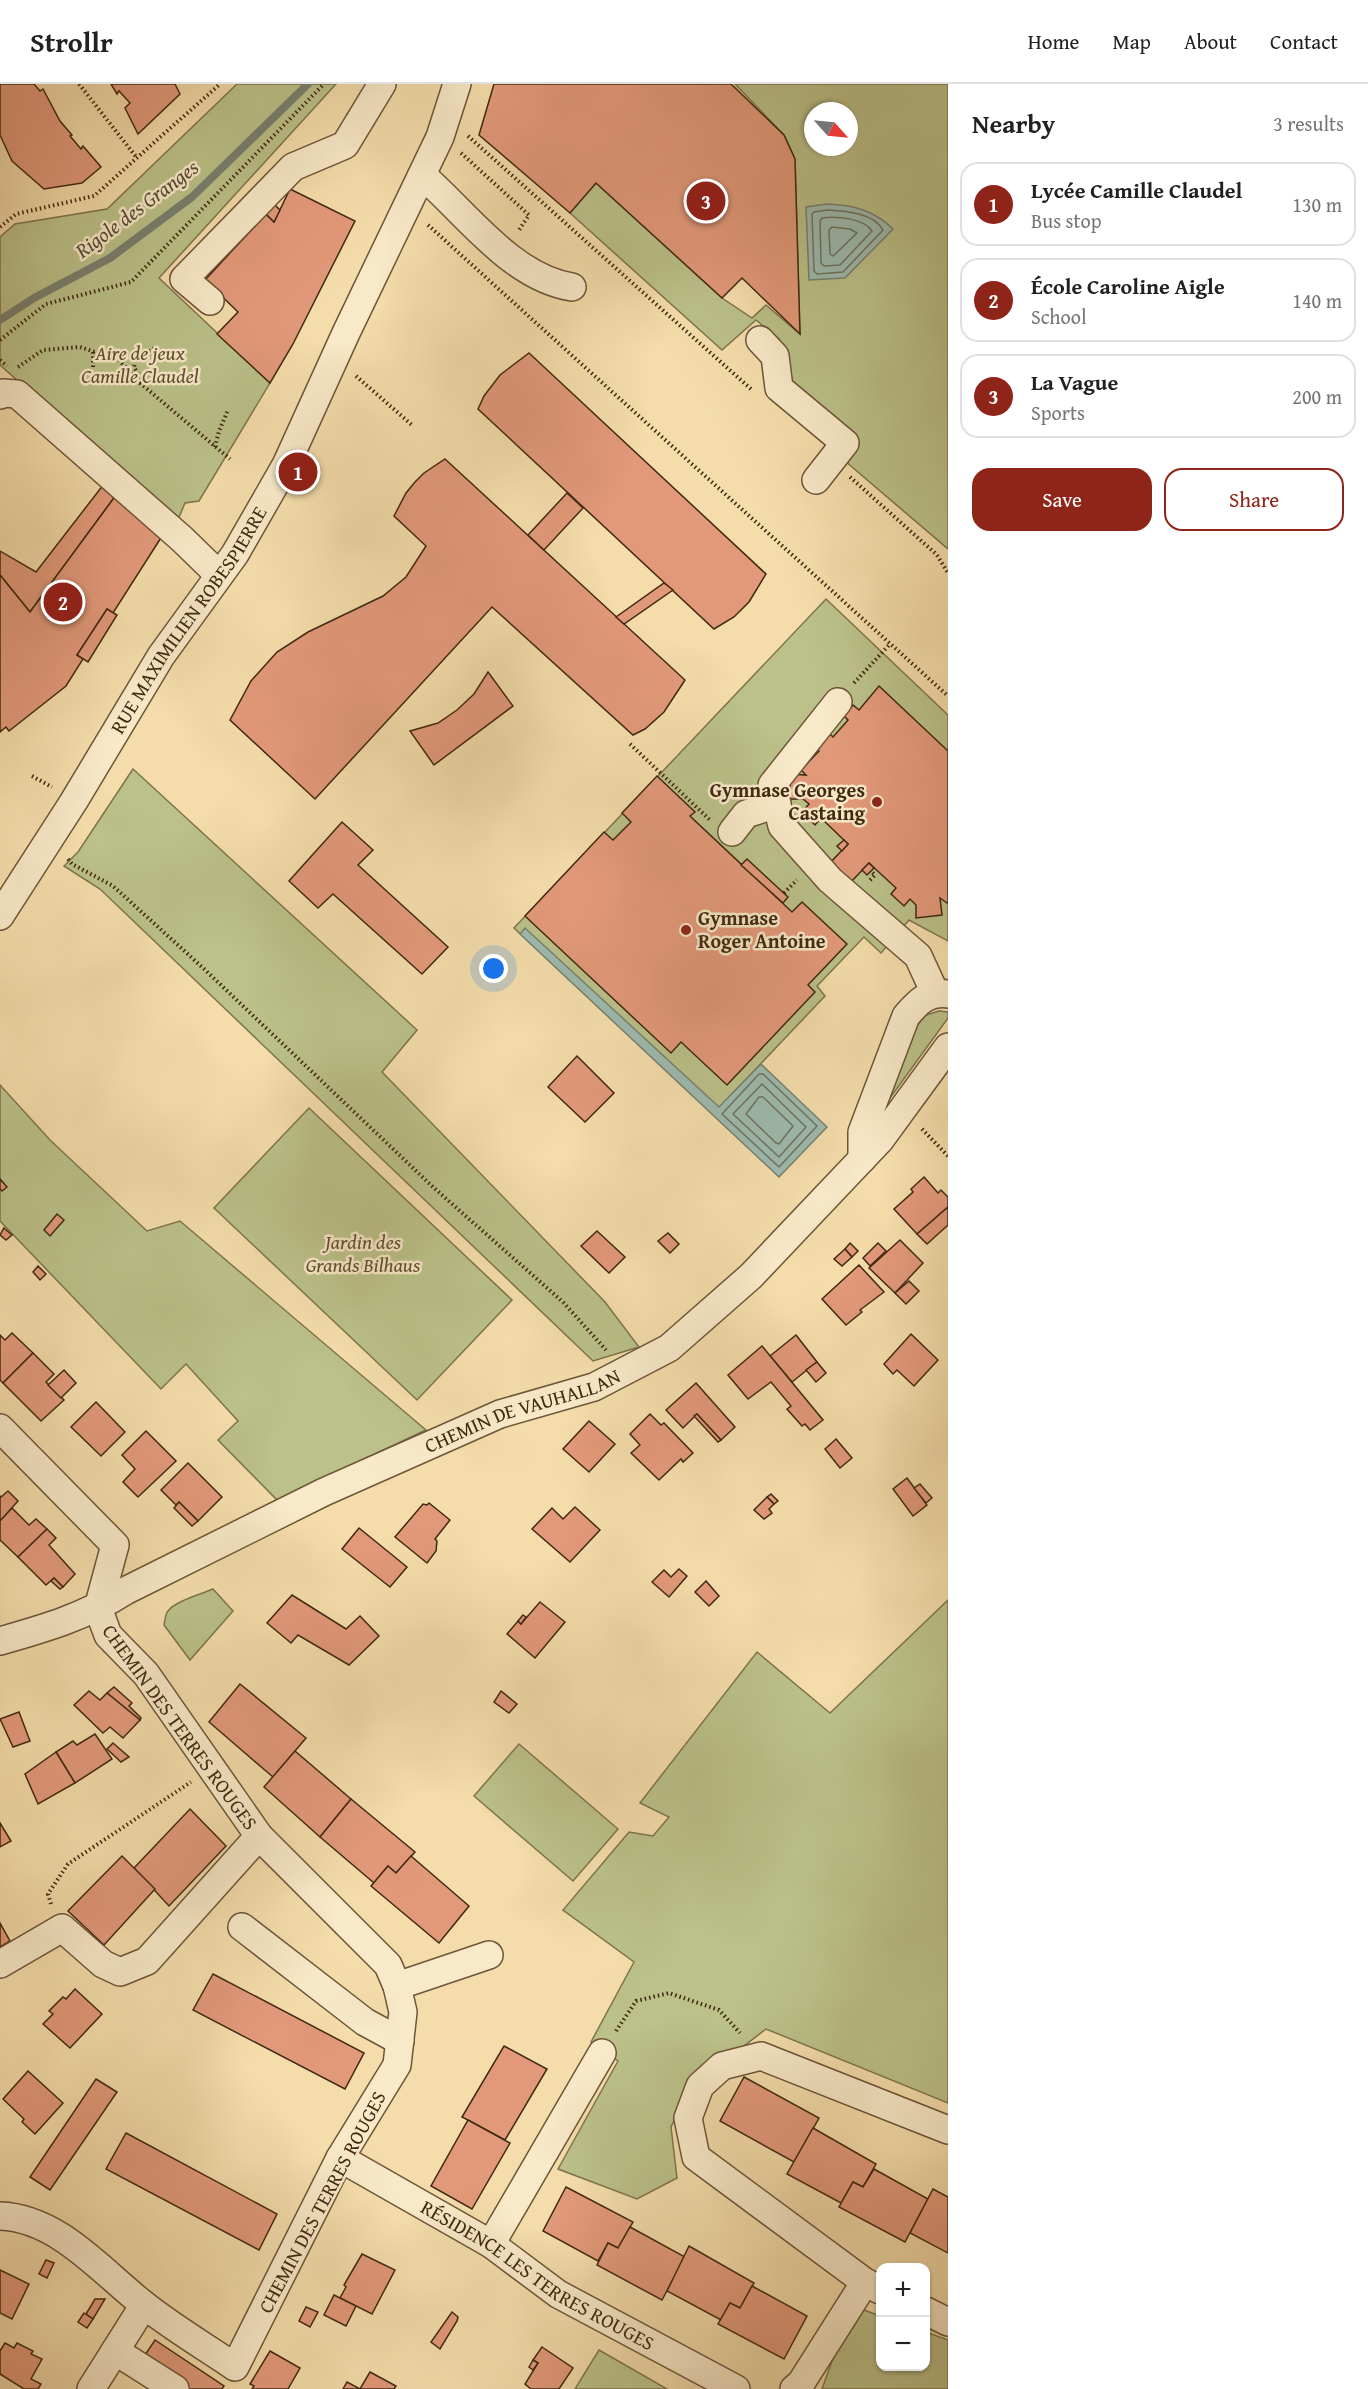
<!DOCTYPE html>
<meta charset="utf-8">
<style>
:root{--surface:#fff;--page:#f6f6f6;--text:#202124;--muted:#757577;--line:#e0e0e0;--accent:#8f2418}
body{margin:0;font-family:"Gentium Book Plus",serif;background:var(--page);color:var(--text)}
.controls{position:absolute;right:18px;bottom:18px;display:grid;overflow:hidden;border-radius:12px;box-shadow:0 2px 4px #0004}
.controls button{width:54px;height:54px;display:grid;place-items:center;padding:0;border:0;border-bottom:2px solid var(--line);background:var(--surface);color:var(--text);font:30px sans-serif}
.compass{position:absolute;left:804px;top:18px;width:54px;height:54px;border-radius:50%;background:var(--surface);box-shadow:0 2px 4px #0004;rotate:117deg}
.you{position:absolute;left:494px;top:885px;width:21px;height:21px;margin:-15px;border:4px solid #fff;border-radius:50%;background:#1a73e8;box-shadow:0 0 0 9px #1a73e833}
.badge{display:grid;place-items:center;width:39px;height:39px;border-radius:50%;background:var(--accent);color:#fff;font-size:20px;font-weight:700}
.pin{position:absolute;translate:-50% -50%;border:3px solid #fff;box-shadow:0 2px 6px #0006}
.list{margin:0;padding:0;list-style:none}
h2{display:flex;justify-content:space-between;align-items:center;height:78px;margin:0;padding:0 24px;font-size:26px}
h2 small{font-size:20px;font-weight:400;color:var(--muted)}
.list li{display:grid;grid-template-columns:39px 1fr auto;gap:18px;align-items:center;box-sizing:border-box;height:84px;margin:0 12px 12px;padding:0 12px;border:2px solid var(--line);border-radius:18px}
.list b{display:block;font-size:22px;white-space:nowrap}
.list p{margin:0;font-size:20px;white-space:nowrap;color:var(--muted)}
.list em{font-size:20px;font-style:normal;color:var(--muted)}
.actions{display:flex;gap:12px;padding:18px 24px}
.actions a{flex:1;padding:14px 0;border:2px solid var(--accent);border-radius:18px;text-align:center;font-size:21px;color:var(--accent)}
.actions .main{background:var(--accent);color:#fff}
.map{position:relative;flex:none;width:948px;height:2305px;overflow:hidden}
header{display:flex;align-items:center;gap:36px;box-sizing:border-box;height:84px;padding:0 30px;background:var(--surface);border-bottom:2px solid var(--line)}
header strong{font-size:28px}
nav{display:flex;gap:33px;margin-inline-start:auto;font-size:21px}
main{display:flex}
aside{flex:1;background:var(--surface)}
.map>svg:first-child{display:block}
</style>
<header>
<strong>Strollr</strong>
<nav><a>Home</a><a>Map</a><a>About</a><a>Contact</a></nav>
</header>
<main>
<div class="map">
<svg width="948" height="2305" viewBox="0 0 948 2305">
<rect width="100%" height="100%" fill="#f4ddab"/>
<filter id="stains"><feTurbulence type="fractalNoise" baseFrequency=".00333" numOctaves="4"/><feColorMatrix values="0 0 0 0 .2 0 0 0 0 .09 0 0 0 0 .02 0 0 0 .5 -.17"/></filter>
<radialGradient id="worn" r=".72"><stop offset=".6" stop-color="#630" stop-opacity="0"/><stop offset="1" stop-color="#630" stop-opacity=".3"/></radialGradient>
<g fill="#bbc189" stroke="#7e744d" stroke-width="1.5" fill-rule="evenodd">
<path d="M237 0H336L159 194 270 299 199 417 185 419 177 438 0 281V153L15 140 107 125Z"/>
<path d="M735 0H948V465L845 377 859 361 786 297 779 255 756 236 722 266 570 129 596 99 722 214 752 234 766 221 800 250 795 75 784 51ZM813 27H849V63H813Z"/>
<path d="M826 515 948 631V857L909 836 881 869 864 853 817 902 825 912 713 1030 514 844Z"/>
<path d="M133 685 417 946 382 988 605 1218 639 1263 593 1277 100 805 64 782 78 768Z"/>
<path d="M939 927 948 928V934L877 1032 912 947 926 931Z"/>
<path d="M0 1001 50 1056 147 1147 180 1137 426 1346 277 1416 218 1356 238 1337 186 1280 161 1305 0 1137Z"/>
<path d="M309 1024 512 1216 417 1316 214 1124Z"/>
<path d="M213 1505 233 1527 190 1576 164 1541C165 1537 165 1530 168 1527 175 1517 202 1510 213 1505Z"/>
<path d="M948 1516V2019L766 1945 740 1965 699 1988 671 2043 677 2094 637 2115 558 2085 618 1977 591 1958 634 1878 563 1826 629 1748 653 1752 669 1733 640 1719 757 1568 830 1629Z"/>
<path d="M519 1660 618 1745 573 1797 474 1712Z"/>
<path d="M864 2226 880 2232V2282H926V2248L948 2256V2305H822L845 2241Z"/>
<path d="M599 2266 667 2305H575Z"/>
</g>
<g fill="#9dbbb0" stroke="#788070" stroke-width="1.5">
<path d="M827 120C853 121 874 126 893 145L845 194 809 196 806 123Z"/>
<path d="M525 844 719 1023 761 980 827 1043 779 1093 520 850Z"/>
</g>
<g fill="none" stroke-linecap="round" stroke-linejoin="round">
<g stroke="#6e7260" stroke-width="1.5">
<path d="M828 126C846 127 874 129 883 146L843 188 817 190 814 187 812 130 814 128Z"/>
<path d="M822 134C836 132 864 134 872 147L840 181 824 182 821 179 820 137Z"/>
<path d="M832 143 850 145 857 149 833 172 830 170 829 146Z"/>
<path d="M759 990H763L817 1042 779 1083 722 1030Z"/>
<path d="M762 1000 806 1043 779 1073 733 1030Z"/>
<path d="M759 1013H763L793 1042 779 1060 776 1059 746 1030Z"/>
</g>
<path stroke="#788070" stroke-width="8" d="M0 236 34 214 110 174 192 113 308 0"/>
</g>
<g fill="#e2997a" stroke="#402811" stroke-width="1.5">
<path d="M0 0H34L40 7 43 5 60 37 72 51 70 52 81 65 83 62 101 83 82 99 44 105 12 77 0 51Z"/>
<path d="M111 0H175L180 10 138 50 125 24 130 19 119 7 117 10Z"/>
<path d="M494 0H731L784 51 795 75 800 250 742 194 722 214 596 99 570 129 479 51Z"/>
<path d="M290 105 355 137 293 260 270 299 217 250 238 228 205 196 266 130 274 138Z"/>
<path d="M275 121 280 126 274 138 266 130Z"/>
<path d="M529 269 766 490 749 518 734 533 714 545 478 325 484 312 500 291Z"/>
<path d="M445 375 685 596 664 628 645 645 633 651 492 523 315 715 230 636 251 597 277 568 308 548 383 512 406 493 426 462 394 432 406 409 415 398 424 389Z"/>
<path d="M107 396 119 407 30 528 0 491V467L36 488Z"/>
<path d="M119 407 164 449 113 529 107 525 77 571 83 575 66 602 9 647 6 643 0 648V491L30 528Z"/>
<path d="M567 409 583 424 544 466 528 451Z"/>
<path d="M664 499 673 506 624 540 616 533Z"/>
<path d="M107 525 117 531 88 578 77 571Z"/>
<path d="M488 588 513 622 434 681 410 647 438 639 457 626 474 610Z"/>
<path d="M879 602 948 667V818L947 819 940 814 942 831 916 834V821L910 815 904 822 891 810 896 804 869 779 850 799 829 780 848 760 821 734 815 741 802 728 809 720 803 715H789L791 690 806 691 801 686 819 667 815 663 828 648 833 653 848 636 844 632 853 621 859 626Z"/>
<path d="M657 692 695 728 690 732 792 828 802 818 847 860 808 901 815 908 727 1001 681 958 671 969 525 832 604 748 613 756 631 738 622 729Z"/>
<path d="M342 738 373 766 358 781 448 863 422 890 333 810 318 824 289 797Z"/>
<path d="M844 756 848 760 842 767 837 762Z"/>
<path d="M747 775 788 813 783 819 741 781Z"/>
<path d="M869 779 874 784 867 791 862 786Z"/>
<path d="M577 972 614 1009 585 1038 548 1003Z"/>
<path d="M924 1093 938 1109 941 1106 948 1113V1123L917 1150 894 1125 913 1108 911 1105Z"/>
<path d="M0 1095 7 1103 2 1107 0 1105Z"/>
<path d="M948 1123V1141L927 1160 917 1150Z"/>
<path d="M57 1130 64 1136 50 1152 44 1146Z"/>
<path d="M4 1144 12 1151 6 1156 0 1151Z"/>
<path d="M597 1147 625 1173 609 1189 581 1162Z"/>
<path d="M668 1149 679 1160 670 1169 658 1157Z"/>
<path d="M900 1156 923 1179 895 1209 869 1184Z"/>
<path d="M850 1159 858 1167 852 1173 845 1165Z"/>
<path d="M878 1159 886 1167 870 1182 863 1174Z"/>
<path d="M845 1165 852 1173 842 1182 834 1175Z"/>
<path d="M859 1181 884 1208 860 1226 862 1228 846 1241 822 1215Z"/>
<path d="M38 1182 46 1190 40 1196 33 1188Z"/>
<path d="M909 1197 919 1207 906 1220 895 1209Z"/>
<path d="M12 1249 33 1269 3 1299 0 1296V1251L5 1256Z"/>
<path d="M911 1250 938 1276 914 1302 897 1286 893 1290 884 1280Z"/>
<path d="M796 1251 817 1278 792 1298 770 1272Z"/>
<path d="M762 1262 823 1336 810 1346 805 1340 802 1342 787 1325 791 1322 771 1298 748 1315 728 1291Z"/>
<path d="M33 1269 54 1290 46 1298 64 1316 41 1337 3 1299Z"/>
<path d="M817 1278 826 1289 816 1298 806 1286Z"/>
<path d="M64 1286 76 1299 61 1314 48 1301Z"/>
<path d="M696 1299 735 1343 721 1356 697 1330 683 1344 666 1326Z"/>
<path d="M96 1318 125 1348 101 1372 71 1343Z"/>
<path d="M650 1330 661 1341 664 1339 693 1369 683 1378 681 1375 659 1396 631 1369 640 1361 630 1350Z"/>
<path d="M697 1330 721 1356 718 1358 694 1332Z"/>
<path d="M589 1337 615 1360 589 1388 563 1365Z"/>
<path d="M146 1347 176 1377 138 1413 123 1398 135 1385 122 1371Z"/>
<path d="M836 1355 852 1374 840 1384 825 1365Z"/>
<path d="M188 1379 222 1413 198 1437 179 1418 176 1421 161 1406Z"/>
<path d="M907 1394 927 1421 913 1432 893 1405Z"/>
<path d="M920 1400 932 1414 926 1419 914 1404Z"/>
<path d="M8 1407 18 1417 0 1437V1412L1 1413Z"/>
<path d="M771 1410 778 1417 774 1420 767 1413Z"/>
<path d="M767 1413 774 1420 769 1425 772 1429 764 1435 754 1426Z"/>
<path d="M179 1418 198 1437 192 1442 174 1424Z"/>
<path d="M429 1419 450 1436 435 1455 437 1457 436 1467 427 1479 395 1453 423 1420 427 1421Z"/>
<path d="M575 1423 600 1446 570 1478 532 1445 552 1424 563 1435Z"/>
<path d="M12 1424 29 1441 36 1435 47 1445 18 1473 0 1456V1437Z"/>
<path d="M359 1444 407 1483 390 1503 342 1465Z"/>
<path d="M47 1445 56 1454 49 1461 75 1490 63 1503 54 1494 46 1501 18 1473Z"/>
<path d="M679 1485 687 1492 669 1513 652 1498 664 1486 671 1493Z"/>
<path d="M54 1494 63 1503 60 1505 51 1497Z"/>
<path d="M706 1497 719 1512 709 1522 695 1508Z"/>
<path d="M292 1511 346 1545 360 1532 379 1552 349 1581 298 1551 291 1559 267 1539Z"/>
<path d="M540 1518 565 1538 535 1574 507 1550 518 1537 521 1540Z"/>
<path d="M523 1531 526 1533 521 1540 518 1537Z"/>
<path d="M240 1600 306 1654 273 1693 209 1638Z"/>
<path d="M114 1603 132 1619 129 1622 141 1634 140 1636 107 1609Z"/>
<path d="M89 1607 100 1616 107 1609 140 1636 123 1654 110 1643 103 1649 74 1621Z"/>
<path d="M501 1607 517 1620 509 1629 494 1618Z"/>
<path d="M19 1628 30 1657 13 1663 0 1635Z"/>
<path d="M95 1650 112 1675 75 1699 56 1668 73 1657 77 1661Z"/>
<path d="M113 1659 129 1673 121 1678 107 1665Z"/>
<path d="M295 1667 351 1715 320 1753 264 1703Z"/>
<path d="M56 1668 75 1699 38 1720 25 1690Z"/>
<path d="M351 1715 415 1768 396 1789 388 1782 374 1799 320 1753Z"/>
<path d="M190 1725 226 1762 169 1822 134 1784Z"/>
<path d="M0 1739 11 1757 0 1763Z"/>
<path d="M122 1772 155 1805 104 1861 68 1827Z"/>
<path d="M411 1772 469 1822 439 1859 371 1802 388 1782 396 1789Z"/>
<path d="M0 1839 10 1857 0 1863Z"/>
<path d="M213 1890 364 1969 345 2005 193 1926Z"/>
<path d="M75 1905 102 1930 70 1964 43 1940 53 1930 49 1927 63 1913 66 1915Z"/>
<path d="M504 1962 547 1985 505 2056 462 2033Z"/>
<path d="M28 1987 63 2019 35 2050 22 2038 24 2035 3 2015Z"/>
<path d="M744 1993 819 2034 794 2078 720 2037Z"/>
<path d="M96 1995 117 2008 50 2106 30 2093Z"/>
<path d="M468 2036 510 2059 472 2125 431 2102Z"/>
<path d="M813 2044 876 2080 863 2103 853 2098 841 2119 787 2090Z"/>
<path d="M126 2049 277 2130 259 2166 106 2085Z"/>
<path d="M874 2085 928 2115 905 2158 839 2123 853 2098 863 2103Z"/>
<path d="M566 2103 633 2138 618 2164 608 2159 598 2177 543 2147Z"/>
<path d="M933 2105 948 2113V2169L910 2149Z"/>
<path d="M630 2143 685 2173 662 2216 597 2181 608 2159 618 2164Z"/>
<path d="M689 2162 754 2199 740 2224 730 2219 721 2236 667 2207Z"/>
<path d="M362 2170 395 2186 372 2230 340 2214 346 2203 344 2201Z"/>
<path d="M46 2176 54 2179 47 2194 39 2190Z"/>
<path d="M0 2186 29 2200 12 2235 0 2229Z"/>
<path d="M752 2202 807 2232 784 2275 718 2240 730 2219 740 2224Z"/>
<path d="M334 2211 356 2222 346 2242 324 2231Z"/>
<path d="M95 2215H105L93 2235 86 2230Z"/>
<path d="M306 2223 318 2228 310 2243 299 2237Z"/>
<path d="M452 2228 458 2233 457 2237 440 2265 431 2258Z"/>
<path d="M84 2229 93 2235 87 2244 78 2238Z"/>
<path d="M155 2256 224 2302 222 2305H183L141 2277Z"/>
<path d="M5 2259 14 2264 17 2259 33 2267 31 2270 42 2275 31 2295 41 2300 38 2305H24L0 2290V2267Z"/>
<path d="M542 2263 573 2284 559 2305H531L525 2300 538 2279 533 2276Z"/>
<path d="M270 2267 300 2284 288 2305H252L254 2302 250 2300Z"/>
<path d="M533 2276 538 2279 533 2286 529 2283Z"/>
<path d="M370 2288 396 2302 394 2305H343L347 2298 360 2305Z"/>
</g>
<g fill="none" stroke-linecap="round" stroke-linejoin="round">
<defs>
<g id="minor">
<path d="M422 91C466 129 512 194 572 203"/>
<path d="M210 217 184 195 293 83 345 61 382 0"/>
<path d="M760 256 775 272 779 304 845 359 816 396"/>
<path d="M0 311 3 309 17 310 182 455 219 491"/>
<path d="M838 618 772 701 782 742 830 796 918 872 935 909"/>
<path d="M732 748 746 730 777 720"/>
<path id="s1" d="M0 832 74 717 161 572 235 470 286 381 346 249 440 53 457 0"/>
<path d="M862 1075V1048L906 932C918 918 928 907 948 910"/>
<path d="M0 1344 115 1461 98 1524 108 1551 146 1590 259 1752 388 1881 397 1902 403 1928 397 1981 340 2074 235 2283C204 2262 172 2243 143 2220 101 2187 58 2134 0 2132"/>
<path id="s2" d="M0 1557C46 1544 84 1533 125 1507L324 1408 500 1330 594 1303 669 1264 751 1192 862 1075 880 1056 948 963"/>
<path d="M242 1843 365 1938 400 1957"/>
<path d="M0 1880 62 1844 103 1880 120 1888 147 1877 259 1752"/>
<path d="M397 1902 489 1871"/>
<path id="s3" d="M340 2074 491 2160 558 2210 736 2305"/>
<path d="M491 2160 602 1969"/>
<path d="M880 2206 865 2198 696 2073 688 2034 700 2002 722 1982 761 1972 948 2046"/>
<path d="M926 2227 948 2238"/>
<path d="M115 2267 144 2221"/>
<path d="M91 2305 115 2267 175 2305"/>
<path d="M794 2305 801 2299 865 2198"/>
</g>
</defs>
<use href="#minor" stroke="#6d5538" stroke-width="30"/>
<g stroke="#402811" stroke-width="4" stroke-dasharray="1.5 3" stroke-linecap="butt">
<path d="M79 0 137 74"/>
<path d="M468 52 751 305"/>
<path d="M461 69 529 131 519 146"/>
<path d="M428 141 948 612"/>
<path d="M0 143 16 130 94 112 220 0"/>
<path d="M0 256 46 220 131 198 324 0"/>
<path d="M136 275 137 262"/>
<path d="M0 276 7 282"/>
<path d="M18 283 43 266 80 263 119 276 140 299 230 375"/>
<path d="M93 283V268"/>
<path d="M356 292 412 341"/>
<path d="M140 299 139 292 134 283 136 276 156 263"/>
<path d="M215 363 219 347 228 326"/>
<path d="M850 393 937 471 948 489"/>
<path d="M854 599 890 560"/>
<path d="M630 660 710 736"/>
<path d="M32 692 52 703"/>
<path d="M68 775 72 780 113 802 202 883 434 1104 563 1218 606 1266"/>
<path d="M870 796 875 791 871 787"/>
<path d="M784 809 797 796"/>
<path d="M922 1045 948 1072"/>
<path d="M51 1820 48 1810 68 1780 191 1698"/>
<path d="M616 1947 636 1917 669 1909 719 1926 740 1949"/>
</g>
<use href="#minor" stroke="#f8e9c8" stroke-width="27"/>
</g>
<g fill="#8f2418" stroke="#f8e9c8" stroke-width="2">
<circle cx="877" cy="718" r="6"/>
<circle cx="686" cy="846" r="6"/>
</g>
<g text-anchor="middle" stroke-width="5" stroke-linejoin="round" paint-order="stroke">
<g font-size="20" font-style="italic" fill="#5f4e2f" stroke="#f8e9c8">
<text x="140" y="276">Aire de jeux<tspan x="140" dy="23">Camille Claudel</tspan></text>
<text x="363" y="1165">Jardin des<tspan x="363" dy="23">Grands Bilhaus</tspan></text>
</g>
<g font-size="20" fill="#402811" stroke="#f8e9c8">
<text dy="7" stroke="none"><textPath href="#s1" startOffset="351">RUE MAXIMILIEN ROBESPIERRE</textPath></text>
<text dy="7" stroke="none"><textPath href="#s2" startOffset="572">CHEMIN DE VAUHALLAN</textPath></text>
<text transform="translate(180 1643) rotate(54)" y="7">CHEMIN DES TERRES ROUGES</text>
<text transform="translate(322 2118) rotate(-62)" y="7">CHEMIN DES TERRES ROUGES</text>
<text dy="7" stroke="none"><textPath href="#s3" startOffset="230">RÉSIDENCE LES TERRES ROUGES</textPath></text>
</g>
<g font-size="20" font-weight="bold" fill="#402811" stroke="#f8e9c8" text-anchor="end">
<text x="865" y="713">Gymnase Georges<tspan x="865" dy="23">Castaing</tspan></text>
<text x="698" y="841" text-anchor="start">Gymnase<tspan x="698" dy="23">Roger Antoine</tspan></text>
</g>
<g font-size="21" font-style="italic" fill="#574d39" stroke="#f8e9c8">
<text transform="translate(137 125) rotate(-37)" y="7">Rigole des Granges</text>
</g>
</g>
<rect width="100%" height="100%" filter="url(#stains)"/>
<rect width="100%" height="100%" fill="url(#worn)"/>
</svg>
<div class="controls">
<button>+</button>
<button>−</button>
</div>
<svg class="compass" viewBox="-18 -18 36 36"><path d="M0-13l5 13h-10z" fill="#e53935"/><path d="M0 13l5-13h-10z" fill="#757577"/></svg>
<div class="you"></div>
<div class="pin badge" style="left:298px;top:388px">1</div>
<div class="pin badge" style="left:63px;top:518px">2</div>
<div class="pin badge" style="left:706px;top:117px">3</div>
</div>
<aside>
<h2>Nearby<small>3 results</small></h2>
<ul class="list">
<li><span class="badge">1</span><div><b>Lycée Camille Claudel</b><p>Bus stop</p></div><em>130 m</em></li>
<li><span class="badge">2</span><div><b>École Caroline Aigle</b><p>School</p></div><em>140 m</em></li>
<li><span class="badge">3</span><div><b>La Vague</b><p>Sports</p></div><em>200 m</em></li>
</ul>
<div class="actions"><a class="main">Save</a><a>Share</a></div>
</aside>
</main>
